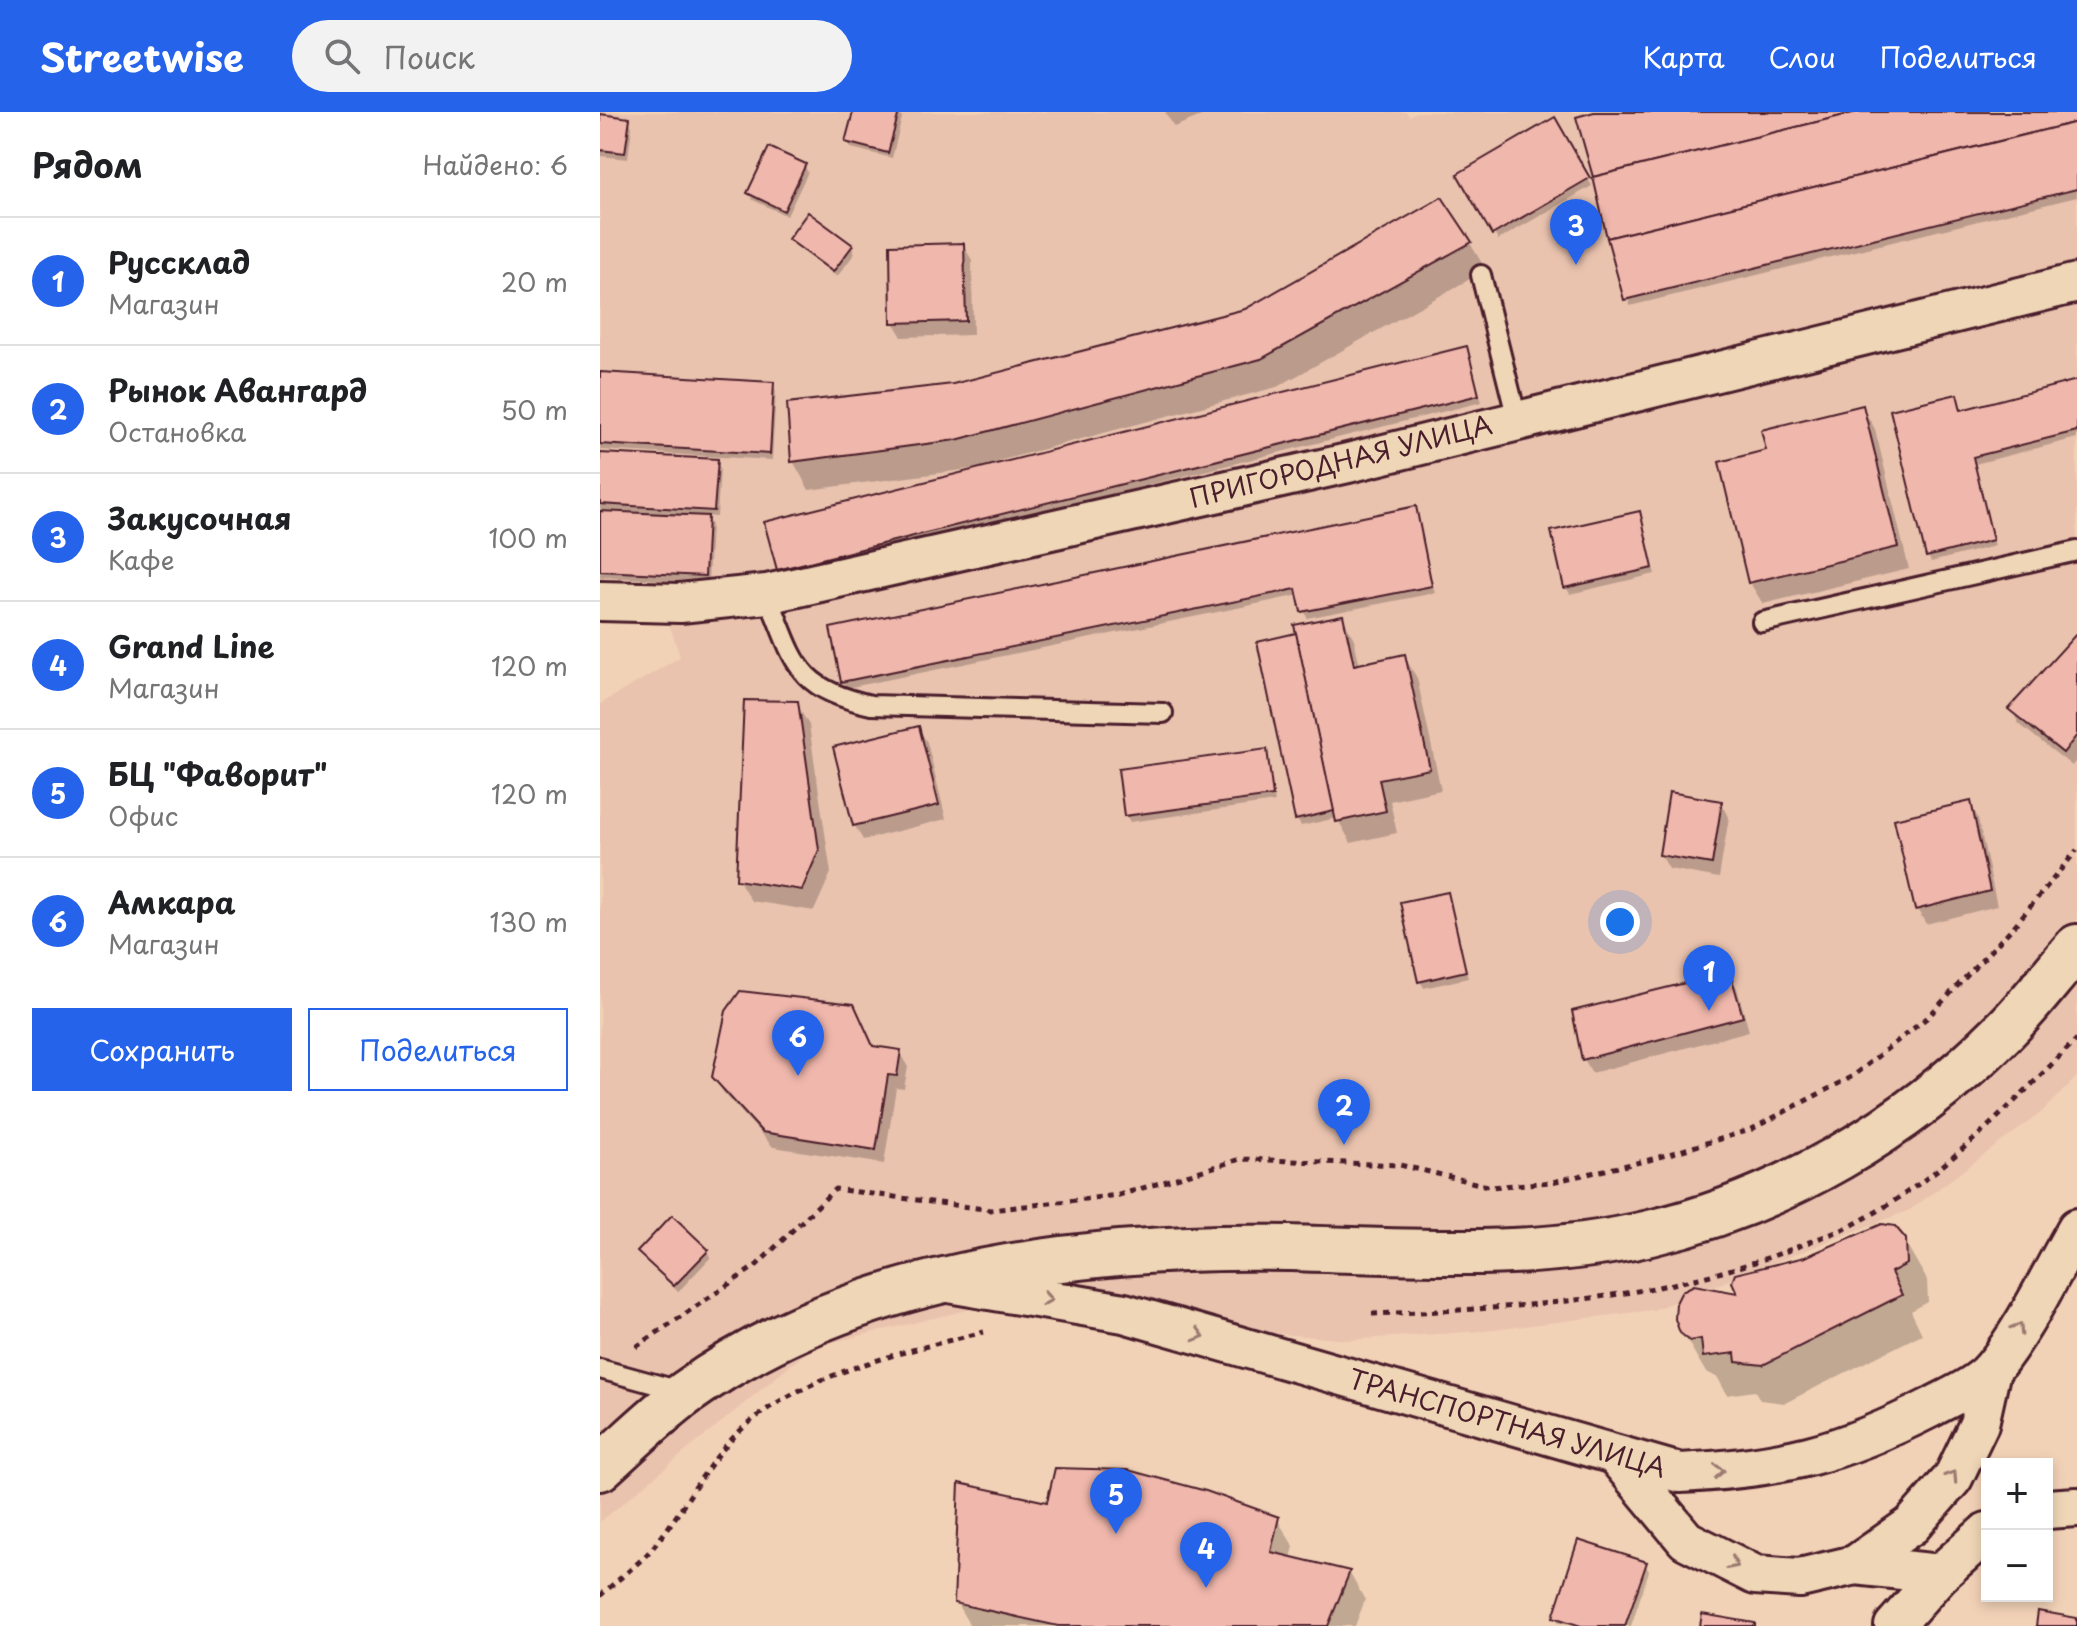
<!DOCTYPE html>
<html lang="ru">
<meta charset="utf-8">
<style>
:root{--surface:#fff;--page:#f2f2f2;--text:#202124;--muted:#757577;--line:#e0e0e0;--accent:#2563eb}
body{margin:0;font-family:"Playpen Sans",sans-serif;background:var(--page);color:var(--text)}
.controls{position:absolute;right:24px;bottom:24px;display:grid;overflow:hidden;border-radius:0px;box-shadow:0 4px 12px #0003}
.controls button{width:72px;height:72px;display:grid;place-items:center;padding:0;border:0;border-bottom:2px solid var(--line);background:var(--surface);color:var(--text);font:40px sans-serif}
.you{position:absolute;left:1020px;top:810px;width:28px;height:28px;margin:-20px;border:6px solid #fff;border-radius:50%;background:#1a73e8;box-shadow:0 0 0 12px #1a73e833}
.badge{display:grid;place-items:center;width:52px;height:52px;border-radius:50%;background:var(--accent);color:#fff;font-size:26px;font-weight:700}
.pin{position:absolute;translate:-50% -66px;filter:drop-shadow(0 2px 4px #0008)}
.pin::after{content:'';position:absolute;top:42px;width:28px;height:24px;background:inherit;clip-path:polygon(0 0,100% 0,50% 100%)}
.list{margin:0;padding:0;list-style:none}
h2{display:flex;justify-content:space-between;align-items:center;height:104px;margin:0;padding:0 32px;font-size:34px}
h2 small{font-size:26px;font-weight:400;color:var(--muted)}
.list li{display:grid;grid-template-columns:52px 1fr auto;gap:24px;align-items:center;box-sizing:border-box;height:128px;padding:0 32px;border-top:2px solid var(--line)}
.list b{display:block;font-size:30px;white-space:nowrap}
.list p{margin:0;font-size:26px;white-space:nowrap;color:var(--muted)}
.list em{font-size:26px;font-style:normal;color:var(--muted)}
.actions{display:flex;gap:16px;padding:24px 32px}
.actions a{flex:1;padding:18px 0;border:2px solid var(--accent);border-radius:0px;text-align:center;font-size:28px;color:var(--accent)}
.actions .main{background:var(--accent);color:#fff}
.icon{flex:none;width:44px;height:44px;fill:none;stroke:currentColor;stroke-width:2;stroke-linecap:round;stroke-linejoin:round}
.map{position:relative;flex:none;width:1477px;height:1514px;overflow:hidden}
header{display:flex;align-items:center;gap:48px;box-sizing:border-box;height:112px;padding:0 40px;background:var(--accent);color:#fff}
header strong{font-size:38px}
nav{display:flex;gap:44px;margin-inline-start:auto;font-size:28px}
.search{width:560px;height:72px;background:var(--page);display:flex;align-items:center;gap:20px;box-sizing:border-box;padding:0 28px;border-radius:44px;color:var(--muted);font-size:30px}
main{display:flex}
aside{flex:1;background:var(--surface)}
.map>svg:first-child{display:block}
</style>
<header>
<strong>Streetwise</strong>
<div class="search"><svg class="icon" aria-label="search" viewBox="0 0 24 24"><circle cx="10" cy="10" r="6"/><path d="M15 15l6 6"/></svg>Поиск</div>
<nav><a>Карта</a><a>Слои</a><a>Поделиться</a></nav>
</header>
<main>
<aside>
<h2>Рядом<small>Найдено: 6</small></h2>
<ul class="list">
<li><span class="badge">1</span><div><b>Руссклад</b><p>Магазин</p></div><em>20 m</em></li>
<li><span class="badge">2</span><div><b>Рынок Авангард</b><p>Остановка</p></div><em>50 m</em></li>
<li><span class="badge">3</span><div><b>Закусочная</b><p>Кафе</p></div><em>100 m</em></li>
<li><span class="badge">4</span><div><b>Grand Line</b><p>Магазин</p></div><em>120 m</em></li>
<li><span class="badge">5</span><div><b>БЦ &quot;Фаворит&quot;</b><p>Офис</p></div><em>120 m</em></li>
<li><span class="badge">6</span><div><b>Амкара</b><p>Магазин</p></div><em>130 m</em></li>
</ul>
<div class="actions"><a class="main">Сохранить</a><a>Поделиться</a></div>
</aside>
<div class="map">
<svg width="1477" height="1514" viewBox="0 0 1477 1514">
<rect width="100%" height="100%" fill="#f2d2b7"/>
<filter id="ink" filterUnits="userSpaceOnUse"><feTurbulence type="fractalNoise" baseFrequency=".0125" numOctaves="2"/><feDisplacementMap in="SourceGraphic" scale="16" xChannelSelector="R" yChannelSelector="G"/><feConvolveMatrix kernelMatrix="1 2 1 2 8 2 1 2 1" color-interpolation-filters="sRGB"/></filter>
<g filter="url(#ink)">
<path fill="#eac3af" d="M0 0H807L809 4 816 0H1477V965L1442 1000 1310 1098 1053 1198 885 1219 748 1228 380 1195 213 1235 0 1410V592L80 545 57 474 0 470Z"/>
<g fill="#0003">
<path d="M255 0H299L302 6 292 46 251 36 247 29Z"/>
<path d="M565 0H611L574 15Z"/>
<path d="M1003 0H1477V85L1030 194 978 6Z"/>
<path d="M0 4 29 8 32 15 28 47 0 44Z"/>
<path d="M954 8 992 74 898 128 859 63Z"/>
<path d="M204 54 208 60 187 104 153 88 149 81Z"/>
<path d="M190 127 251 134 255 141 237 165Z"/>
<path d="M870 131 886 158 677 275 399 349 400 353 866 237 882 290 182 464 178 457 378 358V356L209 378 193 349 353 274 645 199Z"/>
<path d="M363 133 372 148 373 223 302 225 293 210Z"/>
<path d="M0 262 173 272 176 279 172 348 0 338Z"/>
<path d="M1477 271V326L1375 352 1395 434 1331 450 1328 444 1356 284 1362 300Z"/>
<path d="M1262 295 1275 317 1309 457 1163 492 1150 471 1122 352 1169 340Z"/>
<path d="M0 343 116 349 120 356 117 405 106 404 111 413 108 470 0 465Z"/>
<path d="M815 396 835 481 707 506 700 483 247 576 243 569Z"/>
<path d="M1039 401 1055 462 970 482 966 475Z"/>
<path d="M742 505 754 527 760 554 804 544 817 566 841 678 790 689 797 721 751 731 737 706 701 714 697 708 659 531 698 523Z"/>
<path d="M1477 524V647L1472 654 1419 612 1411 597Z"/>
<path d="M196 591 209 613 231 761 214 799 151 789 138 767Z"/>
<path d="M318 616 327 630 346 707 263 728 255 714Z"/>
<path d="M666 639 675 690 530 710 526 703Z"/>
<path d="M1121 691 1129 705 1119 766 1069 757 1061 743Z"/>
<path d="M1370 691 1378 706 1397 794 1326 812 1317 797Z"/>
<path d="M847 782 868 866 824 876 820 869Z"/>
<path d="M1129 862 1137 876 1149 919 992 961 984 947Z"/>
<path d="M253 894 274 936 299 940 308 955 304 977 296 976 284 1052 173 1035 123 980 114 965Z"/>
<path d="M1304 1128 1327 1168 1328 1190 1311 1199 1322 1222 1185 1291 1160 1288 1155 1279 1127 1283 1118 1266 1105 1259 1082 1220 1140 1183Z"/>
<path d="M107 1139 111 1145 78 1180 40 1140Z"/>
<path d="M449 1392 677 1407 694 1435 691 1446 749 1460 765 1488 755 1514H370L356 1490Z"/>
<path d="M1045 1452 1049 1459 1031 1514 959 1511 955 1505Z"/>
</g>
<g fill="#f0b7ac" stroke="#4a1f2b" stroke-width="2">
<path d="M253 0H299L288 41 245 30Z"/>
<path d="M994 0H1257L993 65 976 5Z"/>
<path d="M1257 0H1477V10L1007 126 993 65Z"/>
<path d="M0 2 30 6 25 41 0 38Z"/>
<path d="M955 5 990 66 892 123 857 62Z"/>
<path d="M1477 10V77L1024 188 1007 126Z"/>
<path d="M169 35 206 52 184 99 147 81Z"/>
<path d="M842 85 872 130 661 247 356 328 191 350 187 291 353 272 645 197Z"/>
<path d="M208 100 253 133 233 160 188 127Z"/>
<path d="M364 131 366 209 291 211 290 133Z"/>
<path d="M867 234 879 283 177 458 164 410Z"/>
<path d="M0 260 174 270 170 342 0 332Z"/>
<path d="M1477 268V319L1373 345 1393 428 1326 445 1290 298 1357 282 1361 298Z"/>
<path d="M1263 293 1298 435 1148 471 1119 350 1166 338 1161 318Z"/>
<path d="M0 341 118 347 114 399 0 392Z"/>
<path d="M816 394 832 474 701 500 696 477 241 570 230 516Z"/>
<path d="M0 399 108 404 105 464 0 459Z"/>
<path d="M1040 399 1053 456 964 476 951 419Z"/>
<path d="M743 503 754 553 805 542 830 657 779 667 786 699 736 710 694 513Z"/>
<path d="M696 521 734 699 695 708 657 530Z"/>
<path d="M1477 521V623L1463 641 1408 597Z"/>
<path d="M144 588 198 589 219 738 202 778 136 768Z"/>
<path d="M319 614 339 693 253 714 233 635Z"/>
<path d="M667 637 673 684 524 704 518 657Z"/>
<path d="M1069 680 1122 689 1112 752 1059 743Z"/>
<path d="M1371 689 1390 779 1315 798 1294 707Z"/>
<path d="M848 780 866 859 818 870 800 790Z"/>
<path d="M1130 860 1143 905 982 948 972 899Z"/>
<path d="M140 879 254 892 273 934 301 938 297 964 288 963 276 1038 162 1020 112 965 126 899Z"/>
<path d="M72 1103 109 1138 74 1174 37 1140Z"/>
<path d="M1282 1112 1295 1114 1306 1127 1307 1152 1291 1160 1302 1183 1163 1253 1136 1250 1135 1241 1103 1245 1101 1227 1090 1229 1080 1221 1075 1207 1076 1191 1082 1179 1094 1173 1137 1181 1132 1170 1135 1162 1205 1145Z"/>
<path d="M455 1356 528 1358 606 1379 679 1405 671 1440 750 1459 728 1514H458L354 1491 359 1371 447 1390Z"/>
<path d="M978 1428 1047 1450 1025 1514H981L953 1505Z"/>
<path d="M1438 1499 1477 1506V1514H1436Z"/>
<path d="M1102 1502 1155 1511V1514H1100Z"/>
</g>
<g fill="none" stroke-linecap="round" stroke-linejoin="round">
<defs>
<g id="service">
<path d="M881 163 917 307"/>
<path d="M167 482C195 548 193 576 271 593L563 601"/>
<path d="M1162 510 1477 439"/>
<path d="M0 1257 84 1280"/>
</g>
<g id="minor">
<path d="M0 489 80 491 167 482 748 351 1477 171"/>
<path d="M349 1171 524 1201 1080 1361C1181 1356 1240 1342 1330 1296 1350 1285 1377 1274 1392 1257 1425 1217 1451 1161 1477 1116"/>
<path d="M1016 1344 1086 1428 1155 1463 1200 1466 1255 1453 1312 1413 1353 1366 1379 1312 1391 1258"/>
<path d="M1447 1397 1477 1395"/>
<path d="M1255 1453 1340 1462"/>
<path d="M1294 1514 1340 1462 1387 1420"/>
</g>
<path id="secondary" d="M0 1356C28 1331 56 1303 86 1281 256 1158 487 1132 690 1136 808 1139 935 1149 1050 1121 1182 1090 1306 1017 1402 921 1429 895 1452 863 1477 835"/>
</defs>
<use href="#service" stroke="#4a1f2b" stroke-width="24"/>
<use href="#minor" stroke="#4a1f2b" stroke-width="44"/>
<use href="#secondary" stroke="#4a1f2b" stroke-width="50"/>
<g stroke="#4a1f2b" stroke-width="5" stroke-dasharray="6 6" stroke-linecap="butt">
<path d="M772 1202C920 1196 1062 1189 1202 1133 1220 1125 1241 1120 1258 1110 1342 1066 1411 993 1477 927"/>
<path d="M36 1235 157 1153 235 1077 391 1098 519 1083 641 1047 800 1053 892 1075 952 1070 1049 1048 1150 1018 1251 965 1328 905 1415 813 1477 738"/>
<path d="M0 1484C16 1469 35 1455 50 1439 83 1401 104 1352 142 1317 201 1262 307 1239 384 1220"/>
</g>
<use href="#service" stroke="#efd6b7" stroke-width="18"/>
<use href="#minor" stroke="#efd6b7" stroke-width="38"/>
<use href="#secondary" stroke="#efd6b7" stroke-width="44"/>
</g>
<defs><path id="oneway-chevron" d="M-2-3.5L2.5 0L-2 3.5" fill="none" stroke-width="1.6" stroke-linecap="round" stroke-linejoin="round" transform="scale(2)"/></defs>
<g stroke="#9c7a71">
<use href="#oneway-chevron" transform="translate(447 1187) rotate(9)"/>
<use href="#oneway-chevron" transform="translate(1418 1216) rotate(-58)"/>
<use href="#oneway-chevron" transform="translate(599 1223) rotate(16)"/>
<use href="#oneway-chevron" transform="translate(1119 1359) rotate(-3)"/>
<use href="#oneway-chevron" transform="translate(1352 1364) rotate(-57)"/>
<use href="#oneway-chevron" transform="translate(1133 1452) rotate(27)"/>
</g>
</g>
<g text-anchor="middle" stroke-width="6" stroke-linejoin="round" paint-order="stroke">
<g font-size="26" fill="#4a1f2b" stroke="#efd6b7">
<text transform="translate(741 350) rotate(-14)" y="9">ПРИГОРОДНАЯ УЛИЦА</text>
<text transform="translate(907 1312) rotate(16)" y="9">ТРАНСПОРТНАЯ УЛИЦА</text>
</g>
</g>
</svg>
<div class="controls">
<button>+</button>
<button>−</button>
</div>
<div class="you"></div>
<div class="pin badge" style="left:1109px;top:899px">1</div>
<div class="pin badge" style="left:744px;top:1033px">2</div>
<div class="pin badge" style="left:976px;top:153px">3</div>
<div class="pin badge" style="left:606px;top:1476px">4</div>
<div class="pin badge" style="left:516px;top:1422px">5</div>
<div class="pin badge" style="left:198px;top:964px">6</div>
</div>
</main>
